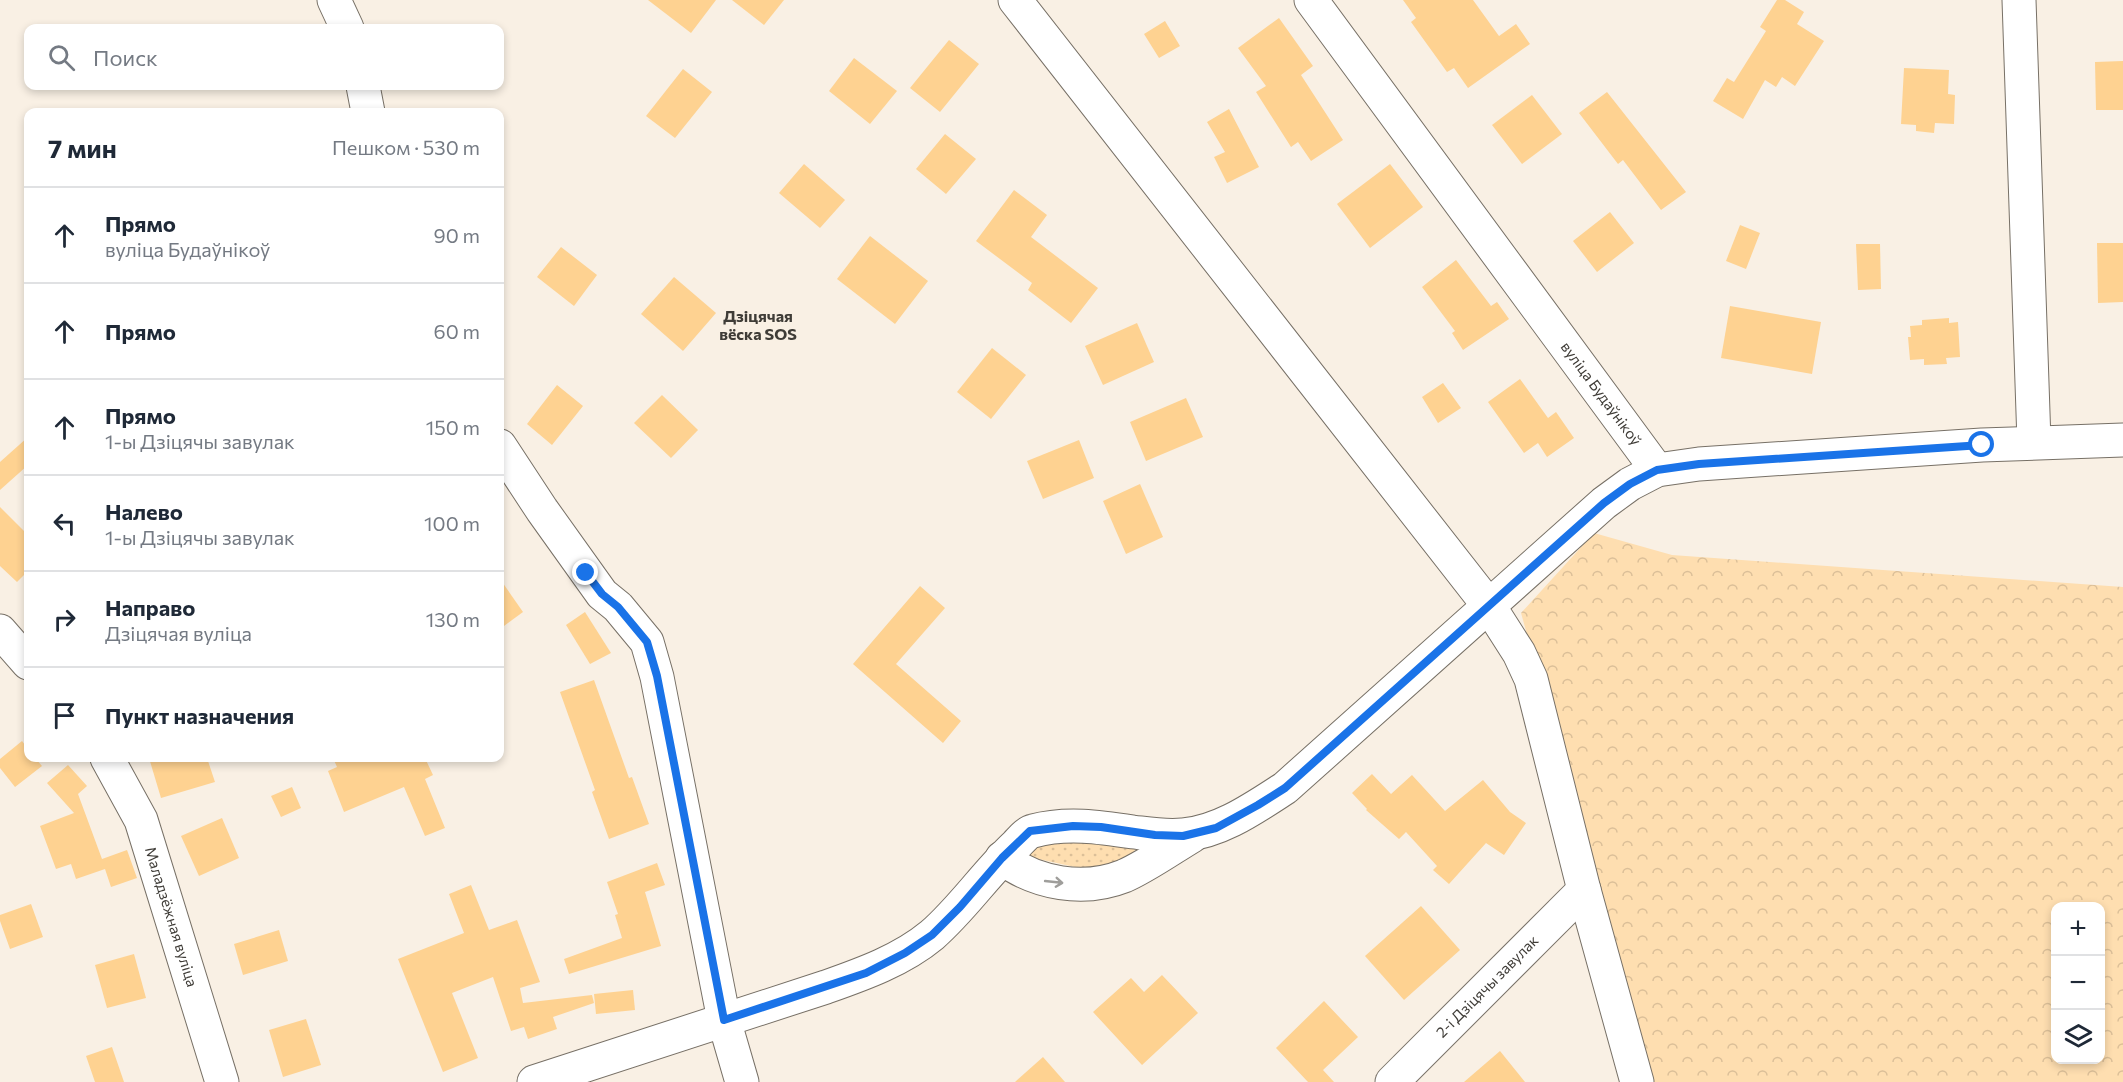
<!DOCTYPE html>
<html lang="ru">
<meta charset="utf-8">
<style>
:root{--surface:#fff;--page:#f2f2f3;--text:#1f2937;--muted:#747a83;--line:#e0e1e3}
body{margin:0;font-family:Commissioner,sans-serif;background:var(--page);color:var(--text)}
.controls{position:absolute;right:18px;bottom:18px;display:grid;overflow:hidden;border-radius:12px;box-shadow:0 3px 9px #0003}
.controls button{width:54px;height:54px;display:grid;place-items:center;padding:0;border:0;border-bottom:2px solid var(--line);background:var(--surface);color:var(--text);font:30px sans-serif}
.stop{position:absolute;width:18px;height:18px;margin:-14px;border:4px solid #1a73e8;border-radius:50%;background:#fff}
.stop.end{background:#1a73e8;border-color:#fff;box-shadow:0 2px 6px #0008}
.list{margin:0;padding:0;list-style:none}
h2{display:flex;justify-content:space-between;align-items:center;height:78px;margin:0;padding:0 24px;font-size:26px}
h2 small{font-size:20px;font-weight:400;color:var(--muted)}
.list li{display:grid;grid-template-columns:39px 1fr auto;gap:18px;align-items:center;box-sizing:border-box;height:96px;padding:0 24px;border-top:2px solid var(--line)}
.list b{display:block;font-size:22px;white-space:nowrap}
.list p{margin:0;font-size:20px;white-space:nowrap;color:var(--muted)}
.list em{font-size:20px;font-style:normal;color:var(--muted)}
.icon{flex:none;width:33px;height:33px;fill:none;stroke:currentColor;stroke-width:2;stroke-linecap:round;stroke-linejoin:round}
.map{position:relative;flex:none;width:2123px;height:1082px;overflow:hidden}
.search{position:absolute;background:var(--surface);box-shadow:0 3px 9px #0003;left:24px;top:24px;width:480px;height:66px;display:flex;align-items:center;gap:15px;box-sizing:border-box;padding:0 21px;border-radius:12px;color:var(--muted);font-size:22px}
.panel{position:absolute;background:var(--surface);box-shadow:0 3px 9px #0003;left:24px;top:108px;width:480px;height:654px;border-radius:12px}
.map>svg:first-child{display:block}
</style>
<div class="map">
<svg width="2123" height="1082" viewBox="0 0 2123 1082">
<defs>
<pattern id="grass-dots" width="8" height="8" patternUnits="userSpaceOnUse" patternTransform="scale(1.5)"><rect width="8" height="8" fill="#fedeb0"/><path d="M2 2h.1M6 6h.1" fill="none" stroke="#dbbf98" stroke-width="1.8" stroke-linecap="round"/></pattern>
<pattern id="forest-crowns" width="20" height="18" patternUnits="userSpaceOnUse" patternTransform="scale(1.5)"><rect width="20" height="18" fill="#fedeb0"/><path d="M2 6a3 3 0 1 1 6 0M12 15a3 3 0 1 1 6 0" fill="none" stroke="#dbbf98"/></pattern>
</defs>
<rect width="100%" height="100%" fill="#f9f0e4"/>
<path fill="url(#grass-dots)" d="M1047 837 1137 845 1131 859 1084 869 1020 855Z"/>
<path fill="url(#forest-crowns)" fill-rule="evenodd" d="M1594 533 1672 555 2123 587V1082H1653L1521 613ZM2056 906H2100V1060H2056Z"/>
<g fill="#fed291">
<path d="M648 0H716L691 33Z"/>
<path d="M732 0H784L764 25Z"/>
<path d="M1403 0H1473L1499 36 1516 24 1530 44 1468 88 1454 68 1447 72 1411 22 1416 18Z"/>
<path d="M1777 0H1785L1804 12 1797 24 1824 41 1795 86 1782 77 1776 87 1765 80 1743 119 1713 101 1727 78 1734 82 1766 31 1760 27Z"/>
<path d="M1279 18 1313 66 1301 75 1343 140 1311 161 1298 142 1291 147 1256 92 1266 86 1238 48Z"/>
<path d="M1165 21 1180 46 1159 58 1144 34Z"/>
<path d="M949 40 979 64 940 112 910 88Z"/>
<path d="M854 58 897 91 870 124 829 91Z"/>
<path d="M2123 61V110H2096L2095 62Z"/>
<path d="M1904 68 1949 70 1948 94 1955 95 1954 124 1935 123 1934 133 1916 131V125L1901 124Z"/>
<path d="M683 69 712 92 675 138 646 116Z"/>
<path d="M1607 92 1686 192 1661 210 1623 160 1618 164 1579 113Z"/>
<path d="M1532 95 1562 134 1522 164 1492 125Z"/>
<path d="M1229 109 1259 167 1227 183 1214 157 1225 152 1207 122Z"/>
<path d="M945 134 976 159 946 194 916 169Z"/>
<path d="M804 164 845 200 820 228 779 193Z"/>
<path d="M1390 164 1423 207 1370 248 1337 204Z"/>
<path d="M1014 190 1047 215 1031 237 1098 288 1071 323 1028 290 1032 283 976 241Z"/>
<path d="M1610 212 1634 243 1597 272 1573 241Z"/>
<path d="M1740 225 1760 233 1746 269 1726 261Z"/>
<path d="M870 236 928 281 895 324 837 279Z"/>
<path d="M2097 243H2123V302L2098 303Z"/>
<path d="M1856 244H1880L1881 289 1858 290Z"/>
<path d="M561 247 597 275 574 306 537 277Z"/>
<path d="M1456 260 1491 306 1497 302 1509 319 1463 350 1452 333 1455 331 1422 287Z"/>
<path d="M674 277 716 313 683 351 641 314Z"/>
<path d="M1730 306 1821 322 1812 374 1721 358Z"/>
<path d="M1949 318V323L1958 322 1960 357 1946 358 1947 364 1924 365V359L1910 360 1908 337H1911L1910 326 1922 325V320Z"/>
<path d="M1137 323 1154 362 1103 385 1085 346Z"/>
<path d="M992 348 1026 375 991 419 957 392Z"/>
<path d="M1520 379 1548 418 1556 412 1574 438 1547 457 1538 443 1524 453 1488 402Z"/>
<path d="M1443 383 1461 408 1438 423 1422 397Z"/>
<path d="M557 385 583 406 552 445 527 424Z"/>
<path d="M662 395 698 430 671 458 634 423Z"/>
<path d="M1186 398 1203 437 1146 461 1130 422Z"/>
<path d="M28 437V465L0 490V462Z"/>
<path d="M1079 440 1094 478 1043 499 1027 461Z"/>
<path d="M1140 484 1163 537 1126 554 1103 501Z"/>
<path d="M0 507 28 535V571L17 582 0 566Z"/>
<path d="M500 579 523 612 500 629Z"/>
<path d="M920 586 945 608 896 664 961 721 943 743 853 664Z"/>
<path d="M585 612 611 653 590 664 566 625Z"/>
<path d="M594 680 629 778 632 777 649 824 609 839 592 792 595 790 560 692Z"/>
<path d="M22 741 28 749V758H35L42 766 15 787 0 768V759Z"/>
<path d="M149 758H207L215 782 161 798Z"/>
<path d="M333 758H425L433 775 425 779 445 828 425 836 404 787 344 812 328 771 337 767Z"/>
<path d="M68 765 87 786 78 794 102 859 127 850 137 878 111 887 105 869 76 879 71 864 56 869 40 826 74 813 47 783Z"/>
<path d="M1372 774 1391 794 1412 775 1445 811 1483 780 1510 812 1526 823 1504 855 1486 843 1449 884 1433 870 1437 866 1406 832 1399 839 1366 810 1367 809 1352 793Z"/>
<path d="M292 787 301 808 281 817 271 796Z"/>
<path d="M222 818 239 858 199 876 181 836Z"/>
<path d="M657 863 665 885 645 892 661 946 569 974 564 959 622 938 615 915 618 914 607 882Z"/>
<path d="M471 885 489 930 517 920 540 982 520 988 523 1003 592 995 594 1003 553 1017 557 1029 528 1039 524 1027 511 1031 493 977 452 993 478 1058 443 1072 398 959 464 933 449 894Z"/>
<path d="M31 904 43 937 10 949 0 921V915Z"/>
<path d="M1421 906 1460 950 1404 1000 1365 956Z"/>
<path d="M279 930 288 961 243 975 234 944Z"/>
<path d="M134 954 146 998 107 1008 95 965Z"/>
<path d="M1162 975 1198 1013 1142 1065 1093 1012 1131 978 1144 992Z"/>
<path d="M633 990 635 1010 596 1014 594 994Z"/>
<path d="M1324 1001 1358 1037 1323 1070 1334 1082H1308L1276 1048Z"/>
<path d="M306 1019 321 1065 283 1077 269 1030Z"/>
<path d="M112 1047 124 1082H95L86 1056Z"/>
<path d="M1500 1051 1525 1082H1464Z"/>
<path d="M1043 1057 1065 1082H1015Z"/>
</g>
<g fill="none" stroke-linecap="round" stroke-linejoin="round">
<defs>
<g id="minor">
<path d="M334 0 347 28"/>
<path d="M1015 0 1489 606 1519 653 1531 679 1584 890 1637 1082"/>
<path id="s1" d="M1311 0 1657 470"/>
<path d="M2019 0 2034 442"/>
<path d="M363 86 368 112"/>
<path d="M500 446 542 510 602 594 618 607 647 642 657 677 724 1020 742 1082"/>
<path d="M0 631 28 663"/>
<path id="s2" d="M107 758 141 820 222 1082"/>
<path d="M1002 858C1036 884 1084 892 1124 876 1145 867 1172 848 1192 836"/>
<path d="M534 1082 826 987C863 974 902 960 932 935 963 908 986 873 1016 845 1021 840 1027 832 1033 831 1066 822 1100 827 1133 832 1149 834 1166 837 1183 835 1220 832 1254 808 1285 788L1604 503 1630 484 1657 470 1699 464 1982 445 2123 440"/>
<path id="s3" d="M1392 1082 1584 890"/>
</g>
</defs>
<use href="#minor" stroke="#777066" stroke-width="35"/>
<use href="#minor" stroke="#fff" stroke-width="33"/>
</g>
<defs><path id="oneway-shaft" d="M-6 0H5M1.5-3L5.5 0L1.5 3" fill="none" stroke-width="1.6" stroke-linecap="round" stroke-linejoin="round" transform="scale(1.5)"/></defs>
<use stroke="#9f9e9b" href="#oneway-shaft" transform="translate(1054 882) rotate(6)"/>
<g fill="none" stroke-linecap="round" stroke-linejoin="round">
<path stroke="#1a73e8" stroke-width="8" d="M586 573 602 594 618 607 647 642 657 676 724 1020 866 973 905 953 932 935 960 907 1002 858 1030 831 1073 826 1101 827 1155 835 1183 836 1216 828 1258 805 1285 788 1604 503 1630 484 1657 470 1699 464 1982 445"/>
</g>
<g text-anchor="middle" stroke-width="5" stroke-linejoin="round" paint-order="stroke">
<g font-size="15" fill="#3f3c37" stroke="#f9f0e4">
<text dy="5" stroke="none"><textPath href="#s1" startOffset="489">вуліца Будаўнікоў</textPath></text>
<text dy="5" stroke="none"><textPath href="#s2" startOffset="172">Маладзёжная вуліца</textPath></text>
<text dy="5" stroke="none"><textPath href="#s3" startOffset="135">2-і Дзіцячы завулак</textPath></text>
</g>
<g font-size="16" font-weight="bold" fill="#3f3c37" stroke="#f9f0e4">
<text x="758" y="322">Дзіцячая<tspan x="758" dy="18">вёска SOS</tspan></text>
</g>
</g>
</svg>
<div class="controls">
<button>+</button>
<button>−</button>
<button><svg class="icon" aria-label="layers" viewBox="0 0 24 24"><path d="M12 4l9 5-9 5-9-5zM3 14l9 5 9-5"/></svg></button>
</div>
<div class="stop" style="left:1982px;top:445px"></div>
<div class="stop end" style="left:586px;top:573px"></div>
<div class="search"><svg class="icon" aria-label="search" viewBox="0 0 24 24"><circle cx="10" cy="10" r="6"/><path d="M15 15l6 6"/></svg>Поиск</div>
<section class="panel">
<h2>7 мин<small>Пешком · 530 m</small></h2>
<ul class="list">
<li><svg class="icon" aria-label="ahead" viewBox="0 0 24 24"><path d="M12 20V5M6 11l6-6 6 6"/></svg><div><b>Прямо</b><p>вуліца Будаўнікоў</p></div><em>90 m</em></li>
<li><svg class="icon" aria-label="ahead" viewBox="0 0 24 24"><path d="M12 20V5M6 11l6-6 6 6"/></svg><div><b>Прямо</b></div><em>60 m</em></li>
<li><svg class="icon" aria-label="ahead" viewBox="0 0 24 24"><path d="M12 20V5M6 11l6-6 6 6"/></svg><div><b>Прямо</b><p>1-ы Дзіцячы завулак</p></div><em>150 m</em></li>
<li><svg class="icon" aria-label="left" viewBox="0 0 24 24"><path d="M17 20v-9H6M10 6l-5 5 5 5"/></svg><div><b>Налево</b><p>1-ы Дзіцячы завулак</p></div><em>100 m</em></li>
<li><svg class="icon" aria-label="right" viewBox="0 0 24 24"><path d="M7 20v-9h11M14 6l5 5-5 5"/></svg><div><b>Направо</b><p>Дзіцячая вуліца</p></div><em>130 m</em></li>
<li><svg class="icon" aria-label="arrive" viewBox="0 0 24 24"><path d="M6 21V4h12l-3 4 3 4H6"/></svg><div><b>Пункт назначения</b></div></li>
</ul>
</section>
</div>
